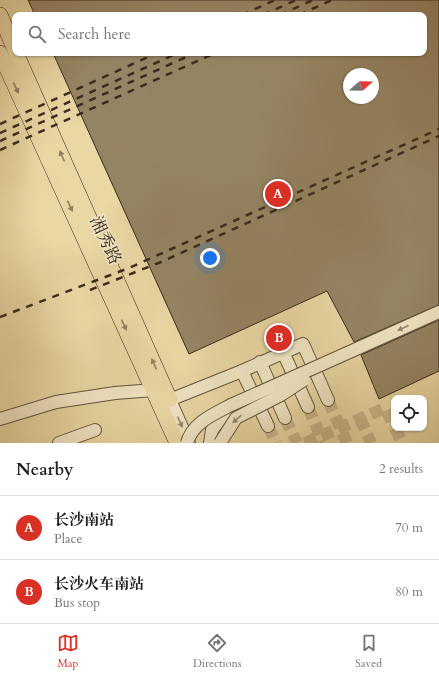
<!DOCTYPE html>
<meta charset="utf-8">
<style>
:root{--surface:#fff;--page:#f2f2f2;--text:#202124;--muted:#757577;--line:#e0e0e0;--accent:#d93025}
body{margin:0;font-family:Cardo,"Noto Serif SC",serif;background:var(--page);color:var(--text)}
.controls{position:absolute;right:12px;bottom:12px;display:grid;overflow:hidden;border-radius:8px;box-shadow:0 1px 3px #0004}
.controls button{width:36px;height:36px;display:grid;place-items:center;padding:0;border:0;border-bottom:1px solid var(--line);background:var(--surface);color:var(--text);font:20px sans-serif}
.compass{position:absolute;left:343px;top:68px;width:36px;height:36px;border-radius:50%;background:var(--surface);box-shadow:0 1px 3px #0004;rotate:70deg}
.you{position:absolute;left:210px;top:258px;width:14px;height:14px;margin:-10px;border:3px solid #fff;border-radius:50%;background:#1a73e8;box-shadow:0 0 0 6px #1a73e833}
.badge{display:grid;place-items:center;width:26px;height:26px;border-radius:50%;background:var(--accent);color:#fff;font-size:13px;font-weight:700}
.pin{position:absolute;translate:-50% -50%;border:2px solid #fff;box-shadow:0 1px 4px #0006}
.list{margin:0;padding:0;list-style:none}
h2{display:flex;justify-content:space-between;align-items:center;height:52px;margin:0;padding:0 16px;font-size:17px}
h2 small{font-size:13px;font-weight:400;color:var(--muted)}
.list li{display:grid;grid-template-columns:26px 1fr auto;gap:12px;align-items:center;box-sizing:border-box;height:64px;padding:0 16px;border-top:1px solid var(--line)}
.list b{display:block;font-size:15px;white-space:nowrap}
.list p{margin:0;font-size:13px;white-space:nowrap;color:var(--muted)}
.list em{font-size:13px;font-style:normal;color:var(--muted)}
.icon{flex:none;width:22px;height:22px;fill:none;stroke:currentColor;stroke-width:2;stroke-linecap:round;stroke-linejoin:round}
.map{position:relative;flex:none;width:439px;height:443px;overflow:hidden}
.search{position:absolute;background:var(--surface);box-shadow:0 1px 3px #0004;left:12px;right:12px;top:12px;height:44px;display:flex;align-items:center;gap:10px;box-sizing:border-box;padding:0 14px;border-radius:8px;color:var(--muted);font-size:15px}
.sheet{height:180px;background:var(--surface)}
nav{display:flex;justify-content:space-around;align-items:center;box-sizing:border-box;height:56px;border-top:1px solid var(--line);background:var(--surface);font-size:11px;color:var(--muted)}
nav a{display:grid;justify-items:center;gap:2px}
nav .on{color:var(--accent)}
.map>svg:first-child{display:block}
</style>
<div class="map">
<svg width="439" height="443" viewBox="0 0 439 443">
<rect width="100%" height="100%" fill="#e9d7a4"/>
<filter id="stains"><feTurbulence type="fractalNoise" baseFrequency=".005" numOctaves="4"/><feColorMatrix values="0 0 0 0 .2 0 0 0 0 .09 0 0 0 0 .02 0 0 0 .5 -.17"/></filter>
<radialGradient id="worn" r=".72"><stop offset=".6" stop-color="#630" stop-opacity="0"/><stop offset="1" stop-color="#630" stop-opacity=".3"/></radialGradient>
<g fill="#958463" stroke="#3a2b1c" fill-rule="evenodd">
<path d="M28 0H439V305L354 342 327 291 189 354 53 53H424V15H35ZM349 74H373V98H349Z"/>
<path d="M439 320V371L379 399 361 355Z"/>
</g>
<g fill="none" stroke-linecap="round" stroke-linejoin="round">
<g stroke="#c6b589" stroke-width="12" stroke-dasharray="12 6" stroke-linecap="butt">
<path d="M328 400 347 443"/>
<path d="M308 407 323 442"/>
<path d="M285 418 297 443"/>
<path d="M360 418 371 443"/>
<path d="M268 426 276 443"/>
<path d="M395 428 402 443"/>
<path d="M305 443 385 408 394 427"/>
</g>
<defs>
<g id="minor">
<path d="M283 352 308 407"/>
<path d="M260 362 285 418"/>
<path d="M242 371 268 426"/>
<path d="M170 400 189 443"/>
<path d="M162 403 242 371 303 344 328 400"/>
<path d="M0 419 56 402 115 393 154 390"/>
<path d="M59 443 95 430"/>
<path d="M210 443 212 430 231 405"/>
</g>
<g id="major">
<path d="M0 15 15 50"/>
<path d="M0 53 177 443"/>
<path d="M16 53 170 400"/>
</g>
</defs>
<use href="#minor" stroke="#66563e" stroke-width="14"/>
<use href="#major" stroke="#3a2b1c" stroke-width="16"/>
<use href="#minor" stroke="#f1e5c4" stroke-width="12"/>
<use href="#major" stroke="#e9d7a4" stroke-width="15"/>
<g stroke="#3a2b1c" stroke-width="2.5" stroke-dasharray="7 7" stroke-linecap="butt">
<path d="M242 15 275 0"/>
<path d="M263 15 296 0"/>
<path d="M280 15 313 0"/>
<path d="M299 15 332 0"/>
<path d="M0 124 157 53"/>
<path d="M0 133 178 53"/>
<path d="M0 141 195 53"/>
<path d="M0 150 215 53"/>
<path d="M90 290 161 262 439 136"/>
<path d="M0 317 129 268 439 129"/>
</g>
<defs>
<g id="minor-bridge">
<path d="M187 443C192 423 214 414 231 405L439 312"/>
<path d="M220 443 236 418 281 395 304 380"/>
</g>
</defs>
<use href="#minor-bridge" stroke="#66563e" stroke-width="14" stroke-linecap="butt"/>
<use href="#minor-bridge" stroke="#f1e5c4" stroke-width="12"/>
</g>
<defs><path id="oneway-solid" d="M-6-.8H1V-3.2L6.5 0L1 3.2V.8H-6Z"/></defs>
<g fill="#928160">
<use href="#oneway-solid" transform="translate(16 88) rotate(65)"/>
<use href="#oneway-solid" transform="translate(62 156) rotate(-114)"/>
<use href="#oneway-solid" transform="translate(70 206) rotate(65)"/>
<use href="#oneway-solid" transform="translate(124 325) rotate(65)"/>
<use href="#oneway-solid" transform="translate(154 364) rotate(-114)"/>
</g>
<g fill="#968870">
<use href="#oneway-solid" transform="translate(403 328) rotate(156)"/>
<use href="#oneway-solid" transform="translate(237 419) rotate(138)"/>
<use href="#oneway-solid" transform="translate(180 422) rotate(66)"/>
</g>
<g text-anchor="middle" stroke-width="3" stroke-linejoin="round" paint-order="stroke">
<g font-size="17" fill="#3a2b1c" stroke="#f1e5c4">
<text transform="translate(106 240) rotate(65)" y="6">湘秀路</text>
</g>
</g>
<rect width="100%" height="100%" filter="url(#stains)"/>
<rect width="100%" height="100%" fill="url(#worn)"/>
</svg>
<div class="controls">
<button><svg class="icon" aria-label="locate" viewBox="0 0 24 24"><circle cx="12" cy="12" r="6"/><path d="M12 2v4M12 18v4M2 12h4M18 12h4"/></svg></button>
</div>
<svg class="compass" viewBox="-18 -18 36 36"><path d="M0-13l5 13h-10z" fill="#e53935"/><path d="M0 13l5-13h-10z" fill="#757577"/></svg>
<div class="you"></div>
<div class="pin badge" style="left:278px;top:194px">A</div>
<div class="pin badge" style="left:279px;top:338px">B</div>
<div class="search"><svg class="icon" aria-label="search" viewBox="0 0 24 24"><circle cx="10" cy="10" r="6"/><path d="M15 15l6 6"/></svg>Search here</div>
</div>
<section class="sheet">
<h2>Nearby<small>2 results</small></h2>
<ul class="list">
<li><span class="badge">A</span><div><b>长沙南站</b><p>Place</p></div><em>70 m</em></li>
<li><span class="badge">B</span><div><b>长沙火车南站</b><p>Bus stop</p></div><em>80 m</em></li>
</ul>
</section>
<nav>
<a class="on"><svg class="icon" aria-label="map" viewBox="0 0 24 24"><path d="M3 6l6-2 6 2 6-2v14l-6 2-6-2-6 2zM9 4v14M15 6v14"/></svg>Map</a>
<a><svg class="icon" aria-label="directions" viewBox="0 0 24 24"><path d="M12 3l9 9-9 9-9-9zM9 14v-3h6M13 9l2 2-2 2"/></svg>Directions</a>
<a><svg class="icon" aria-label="saved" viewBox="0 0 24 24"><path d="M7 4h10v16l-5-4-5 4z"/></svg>Saved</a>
</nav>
